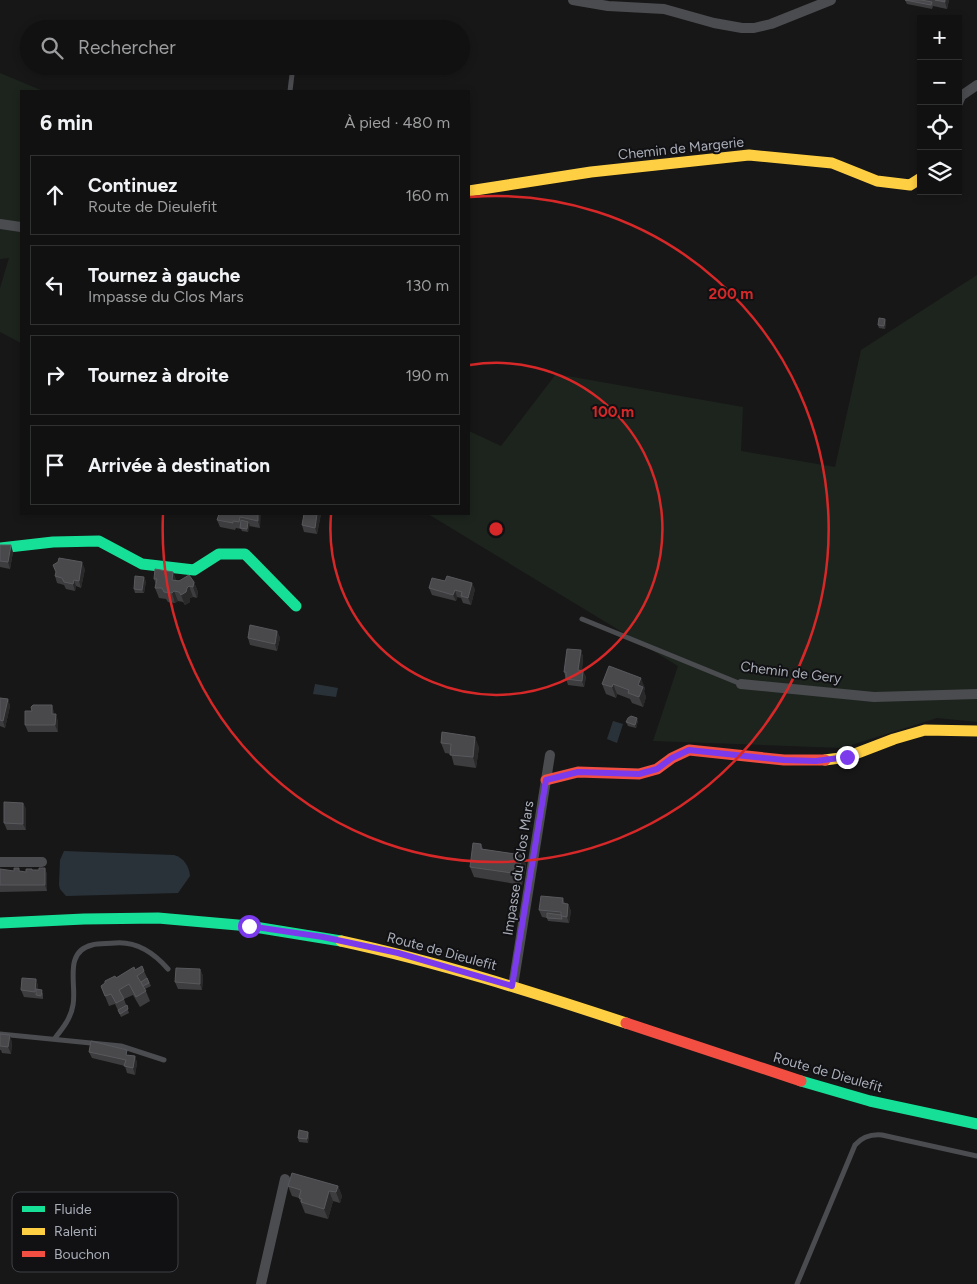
<!DOCTYPE html>
<html lang="fr">
<meta charset="utf-8">
<style>
:root{--surface:#111;--page:#1e1f1f;--text:#f1f3f6;--muted:#9c9d9f;--line:#303131}
body{margin:0;font-family:Figtree,sans-serif;background:var(--page);color:var(--text)}
.controls{position:absolute;right:15px;top:15px;display:grid;overflow:hidden;border-radius:0px;box-shadow:0 2px 8px #0003}
.controls button{width:45px;height:45px;display:grid;place-items:center;padding:0;border:0;border-bottom:1px solid var(--line);background:var(--surface);color:var(--text);font:25px sans-serif}
.stop{position:absolute;width:15px;height:15px;margin:-11px;border:4px solid #7c3aed;border-radius:50%;background:#fff}
.stop.end{background:#7c3aed;border-color:#fff;box-shadow:0 1px 5px #0008}
.list{margin:0;padding:0;list-style:none}
h2{display:flex;justify-content:space-between;align-items:center;height:65px;margin:0;padding:0 20px;font-size:21px}
h2 small{font-size:16px;font-weight:400;color:var(--muted)}
.list li{display:grid;grid-template-columns:32px 1fr auto;gap:15px;align-items:center;box-sizing:border-box;height:80px;margin:0 10px 10px;padding:0 10px;border:1px solid var(--line);border-radius:0px}
.list b{display:block;font-size:19px;white-space:nowrap}
.list p{margin:0;font-size:16px;white-space:nowrap;color:var(--muted)}
.list em{font-size:16px;font-style:normal;color:var(--muted)}
.icon{flex:none;width:28px;height:28px;fill:none;stroke:currentColor;stroke-width:2;stroke-linecap:round;stroke-linejoin:round}
.map{position:relative;flex:none;width:977px;height:1284px;overflow:hidden}
.search{position:absolute;background:var(--surface);box-shadow:0 2px 8px #0003;left:20px;top:20px;width:450px;height:55px;display:flex;align-items:center;gap:12px;box-sizing:border-box;padding:0 18px;border-radius:28px;color:var(--muted);font-size:19px}
.panel{position:absolute;background:var(--surface);box-shadow:0 2px 8px #0003;left:20px;top:90px;width:450px;height:425px;border-radius:0px}
.map>svg:first-child{display:block}
</style>
<div class="map">
<svg width="977" height="1284" viewBox="0 0 977 1284">
<rect width="100%" height="100%" fill="#171717"/>
<g fill="#1d241e">
<path d="M0 73 43 91H21V343L0 332V288L9 258 0 259Z"/>
<path d="M977 275V722L937 718 842 748 653 741 678 666 428 514H469V431L501 446 556 374 743 407 741 451 835 467 861 350Z"/>
</g>
<g fill="#2a3239">
<path d="M315 684 338 688 336 697 313 694Z"/>
<path d="M613 721 623 724 617 743 607 739Z"/>
<path d="M64 851 174 855C184 858 189 866 190 876L178 893 66 896 60 889 59 885 60 860Z"/>
</g>
<g fill="none" stroke-linecap="round" stroke-linejoin="round">
<g stroke="#4b4c50" stroke-width="5">
<path d="M290 91 293 66"/>
<path d="M582 619 741 684"/>
<path d="M0 1034 121 1046 164 1060"/>
<path d="M55 1038C63 1028 71 1018 73 1005 77 985 63 952 92 945 99 943 108 944 115 943 137 941 154 953 168 969"/>
<path d="M797 1284 855 1145C862 1137 870 1134 882 1135L977 1156"/>
</g>
<g stroke="#4b4c50" stroke-width="10">
<path d="M573 0 608 6 664 9 714 23 742 28H754L771 24 831 0"/>
<path d="M958 103 961 96 977 85"/>
<path d="M0 224 21 227"/>
<path d="M741 684 874 697 977 694"/>
<path d="M0 862H42"/>
<path d="M513 986 550 755"/>
<path d="M261 1284 285 1179"/>
</g>
<g stroke="#16e098" stroke-width="11">
<path d="M0 548 53 542 99 541 142 564 194 570 219 554H245L296 606"/>
<path d="M0 923 84 919 158 918 249 926 341 941"/>
<path d="M801 1081 870 1101 977 1124"/>
</g>
<g stroke="#ffcf43" stroke-width="11">
<path d="M469 191 591 172 749 155 832 163 877 181 910 185 921 178"/>
<path d="M825 760 847 757 894 739 925 730 977 731"/>
<path d="M341 941C438 962 532 992 626 1023"/>
</g>
<g stroke="#f24e42" stroke-width="11">
<path d="M546 780 578 772 639 774 657 769 672 758 689 750 784 760H825"/>
<path d="M626 1023 801 1081"/>
</g>
</g>
<g fill="#3d3d3f">
<path d="M905 0H949L947 9 933 6 932 9 907 4Z"/>
<path d="M885 319 886 323 885 329 879 328 878 325Z"/>
<path d="M219 514H260V528L249 526 248 532 242 531 241 529 236 528 235 530 220 527 217 520Z"/>
<path d="M321 514 317 534 304 532 302 525Z"/>
<path d="M0 545 13 552 10 569 0 567Z"/>
<path d="M85 569 81 588 76 586 75 591 66 589 64 585 57 583 55 576Z"/>
<path d="M173 572 176 580 194 582 198 592 197 598 193 597 190 598V602L185 605 183 602 178 601 175 603 168 602 166 599 159 598 155 588 156 585 154 579Z"/>
<path d="M146 581 144 593H135L134 589Z"/>
<path d="M429 588 475 589 471 605 463 603 461 598 457 597 456 601 432 595Z"/>
<path d="M277 631 280 638 277 651 250 645 248 638Z"/>
<path d="M581 650 583 657 582 670 586 677 584 687 568 685 564 672Z"/>
<path d="M609 666 645 688 644 691 646 697 643 707 632 703 630 699 617 694 616 698 606 694 602 684Z"/>
<path d="M0 698 8 699 10 706 5 728 0 726Z"/>
<path d="M52 705 54 714 58 721V732H28L25 725 32 711Z"/>
<path d="M638 721 636 728 628 726 626 722Z"/>
<path d="M441 743 479 747 476 768 454 765 451 754 445 753Z"/>
<path d="M23 803 26 809V830H7L4 823Z"/>
<path d="M481 844 483 849 522 855 526 865 522 885 474 877 470 867Z"/>
<path d="M45 868 47 875V891L0 892V871L26 872 32 870H39Z"/>
<path d="M563 898 565 904H568L571 911 569 923 548 921 547 918 542 917 539 910Z"/>
<path d="M200 969 203 976 202 990 178 989 175 982Z"/>
<path d="M135 970 144 971 151 986 145 989 150 1001 140 1007 133 995 124 999 129 1013 121 1017 115 1004 109 1006 101 986Z"/>
<path d="M36 979 38 986V989L43 993V999L24 997 21 990Z"/>
<path d="M0 1034 12 1042 11 1054 2 1053 1 1050H0Z"/>
<path d="M89 1052 135 1056 137 1063 135 1075 127 1073 125 1066 92 1058Z"/>
<path d="M308 1132 309 1135 308 1143 299 1142 298 1138Z"/>
<path d="M288 1186H338L342 1196 340 1203 333 1201 328 1219 305 1213 299 1198 292 1196Z"/>
</g>
<g fill="#29292a">
<path d="M945 0H949L947 9 945 2Z"/>
<path d="M885 319 886 323 885 329 884 326Z"/>
<path d="M258 514H260L261 515 260 528 258 521Z"/>
<path d="M317 514H321L317 534 315 528Z"/>
<path d="M248 522 250 525 248 532 247 529Z"/>
<path d="M11 545 13 552 10 569 8 562Z"/>
<path d="M82 562 85 569 81 588 79 581Z"/>
<path d="M173 572 177 582 172 580Z"/>
<path d="M144 577 146 581 144 593 142 590Z"/>
<path d="M74 580 76 586 75 591 73 584Z"/>
<path d="M194 582 198 592 197 598 193 587Z"/>
<path d="M472 583 475 589 471 605 468 598Z"/>
<path d="M189 586 193 597 190 598V602L185 605 181 595 187 588Z"/>
<path d="M455 590 457 597 456 601 453 595Z"/>
<path d="M174 591 178 601 175 603 172 593Z"/>
<path d="M277 631 280 638 277 651 275 644Z"/>
<path d="M581 650 583 657 581 677 578 670Z"/>
<path d="M583 671 586 677 584 687 582 681Z"/>
<path d="M641 678 645 688 644 691 646 697 643 707 639 697 638 685Z"/>
<path d="M613 684 617 694 616 698 612 687Z"/>
<path d="M8 699 10 706 5 728 3 721Z"/>
<path d="M52 705 54 712V721L52 714Z"/>
<path d="M56 714 58 721V732L55 725Z"/>
<path d="M637 718 638 721 636 728 635 725Z"/>
<path d="M475 737 479 747 476 768 473 757Z"/>
<path d="M23 803 26 809V830L23 824Z"/>
<path d="M522 855 526 865 522 885 519 874Z"/>
<path d="M45 868 47 875V891L45 885Z"/>
<path d="M568 904 571 911 569 923 567 917Z"/>
<path d="M200 969 203 976 202 990 200 984Z"/>
<path d="M36 979 38 986V996L36 995 35 992Z"/>
<path d="M10 1035 12 1042 11 1054 8 1047Z"/>
<path d="M135 1056 137 1063 135 1075 133 1068Z"/>
<path d="M308 1132 309 1135 308 1143 307 1139Z"/>
<path d="M338 1186 342 1196 340 1203 336 1192Z"/>
<path d="M329 1191 333 1201 328 1219 324 1209Z"/>
</g>
<g fill="#49494c" stroke="#58595d">
<path d="M905 0H921L932 2 931 5Z"/>
<path d="M935 0H945V2Z"/>
<path d="M879 318 885 319 884 326 878 325Z"/>
<path d="M219 514H258V521L240 517 239 522 233 521V523L217 520Z"/>
<path d="M304 514H317L315 528 302 525Z"/>
<path d="M241 520 248 522 247 529 240 528Z"/>
<path d="M0 545H11L8 562 0 561Z"/>
<path d="M59 558 82 562 79 581 74 580 73 584 64 582 62 578 55 576 56 572 53 565 58 562Z"/>
<path d="M155 569 173 572 172 580 179 581 189 575 194 582 193 587 189 586 187 588 186 592 181 595 179 592 174 591 172 593 164 592 162 588H155L157 579H154Z"/>
<path d="M135 576 144 577 142 590 134 589Z"/>
<path d="M447 576 472 583 468 598 461 596 462 592 455 590 453 595 429 588 432 578 445 581Z"/>
<path d="M250 625 277 631 275 644 248 638Z"/>
<path d="M567 649 581 650 578 670 583 671 582 681 566 679V672H564Z"/>
<path d="M609 666 641 678 638 685 643 687 639 697 628 693 629 690 613 684 612 687 602 684Z"/>
<path d="M0 698 8 699 3 721 0 720Z"/>
<path d="M33 705H52V714H56L55 725H25V711H32L31 707Z"/>
<path d="M631 716 637 718 635 725 626 722 628 718Z"/>
<path d="M442 732 475 737 473 757 450 755 451 744 441 743Z"/>
<path d="M4 802 23 803V824L4 823Z"/>
<path d="M473 843 481 844V849L522 855 519 874 470 867Z"/>
<path d="M14 868H19V871L26 872V869H32V870H39V868H45V885H0V869L14 871Z"/>
<path d="M541 896 563 898 562 903 568 904 567 917 561 916V912L539 910Z"/>
<path d="M547 913 561 915 562 919 547 918Z"/>
<path d="M142 966 144 971 137 976 146 991 136 997 129 984 119 990 124 999 116 1003 111 994 105 996 101 986 105 983V981L115 976 116 978 134 967 135 970Z"/>
<path d="M176 968 200 969V984L175 982Z"/>
<path d="M22 978 36 979 35 992 21 990Z"/>
<path d="M147 978 149 983 143 986 141 982Z"/>
<path d="M36 989 42 990 41 996 36 995Z"/>
<path d="M127 1005 128 1009 120 1014 118 1010Z"/>
<path d="M0 1034 10 1035 8 1047 0 1046Z"/>
<path d="M91 1041 127 1050 126 1055 135 1056 133 1068 124 1066 126 1060 89 1052Z"/>
<path d="M299 1130 308 1132 307 1139 298 1138Z"/>
<path d="M292 1173 338 1186 336 1192 329 1191 324 1209 301 1202 302 1199 299 1198 301 1190 288 1186Z"/>
</g>
<g fill="none" stroke-linecap="round" stroke-linejoin="round">
<path stroke="#7c3aed" stroke-width="6" d="M249 926 323 937 398 953 512 986 546 780 578 772 639 774 657 769 672 758 689 750 784 760 816 761 847 757"/>
</g>
<g fill="none" stroke="#d62828" stroke-width="2.5">
<path d="M470 365A166 166 0 1 1 331 515"/>
<path d="M470 197A333 333 0 1 1 163 514"/>
</g>
<g text-anchor="middle" stroke-width="4" stroke-linejoin="round" paint-order="stroke">
<g font-size="14" fill="#a8adb8" stroke="#111113">
<text transform="translate(681 148) rotate(-6)" y="5">Chemin de Margerie</text>
<text transform="translate(791 672) rotate(7)" y="5">Chemin de Gery</text>
<text transform="translate(518 868) rotate(-81)" y="5">Impasse du Clos Mars</text>
<text transform="translate(442 951) rotate(15)" y="5">Route de Dieulefit</text>
<text transform="translate(828 1072) rotate(16)" y="5">Route de Dieulefit</text>
</g>
</g>
<rect x="12" y="1192" width="166" height="80" rx="8" fill="#111113" stroke="#3e4045" stroke-width="1"/>
<rect x="22" y="1206" width="23" height="6" fill="#16e098"/>
<rect x="22" y="1228" width="23" height="7" fill="#ffcf43"/>
<rect x="22" y="1251" width="23" height="6" fill="#f24e42"/>
<g font-size="14" fill="#a8adb8">
<text x="54" y="1214">Fluide</text>
<text x="54" y="1236">Ralenti</text>
<text x="54" y="1259">Bouchon</text>
</g>
<circle cx="496" cy="529" r="8" fill="#d62828" stroke="#111113" stroke-width="2.5"/>
<g font-size="15" text-anchor="middle" font-weight="bold" fill="#d62828" stroke="#111113" stroke-width="4" stroke-linejoin="round" paint-order="stroke">
<text x="731" y="299">200 m</text>
<text x="613" y="417">100 m</text>
</g>
</svg>
<div class="controls">
<button>+</button>
<button>−</button>
<button><svg class="icon" aria-label="locate" viewBox="0 0 24 24"><circle cx="12" cy="12" r="6"/><path d="M12 2v4M12 18v4M2 12h4M18 12h4"/></svg></button>
<button><svg class="icon" aria-label="layers" viewBox="0 0 24 24"><path d="M12 4l9 5-9 5-9-5zM3 14l9 5 9-5"/></svg></button>
</div>
<div class="stop" style="left:249px;top:926px"></div>
<div class="stop end" style="left:847px;top:757px"></div>
<div class="search"><svg class="icon" aria-label="search" viewBox="0 0 24 24"><circle cx="10" cy="10" r="6"/><path d="M15 15l6 6"/></svg>Rechercher</div>
<section class="panel">
<h2>6 min<small>À pied · 480 m</small></h2>
<ul class="list">
<li><svg class="icon" aria-label="ahead" viewBox="0 0 24 24"><path d="M12 20V5M6 11l6-6 6 6"/></svg><div><b>Continuez</b><p>Route de Dieulefit</p></div><em>160 m</em></li>
<li><svg class="icon" aria-label="left" viewBox="0 0 24 24"><path d="M17 20v-9H6M10 6l-5 5 5 5"/></svg><div><b>Tournez à gauche</b><p>Impasse du Clos Mars</p></div><em>130 m</em></li>
<li><svg class="icon" aria-label="right" viewBox="0 0 24 24"><path d="M7 20v-9h11M14 6l5 5-5 5"/></svg><div><b>Tournez à droite</b></div><em>190 m</em></li>
<li><svg class="icon" aria-label="arrive" viewBox="0 0 24 24"><path d="M6 21V4h12l-3 4 3 4H6"/></svg><div><b>Arrivée à destination</b></div></li>
</ul>
</section>
</div>
